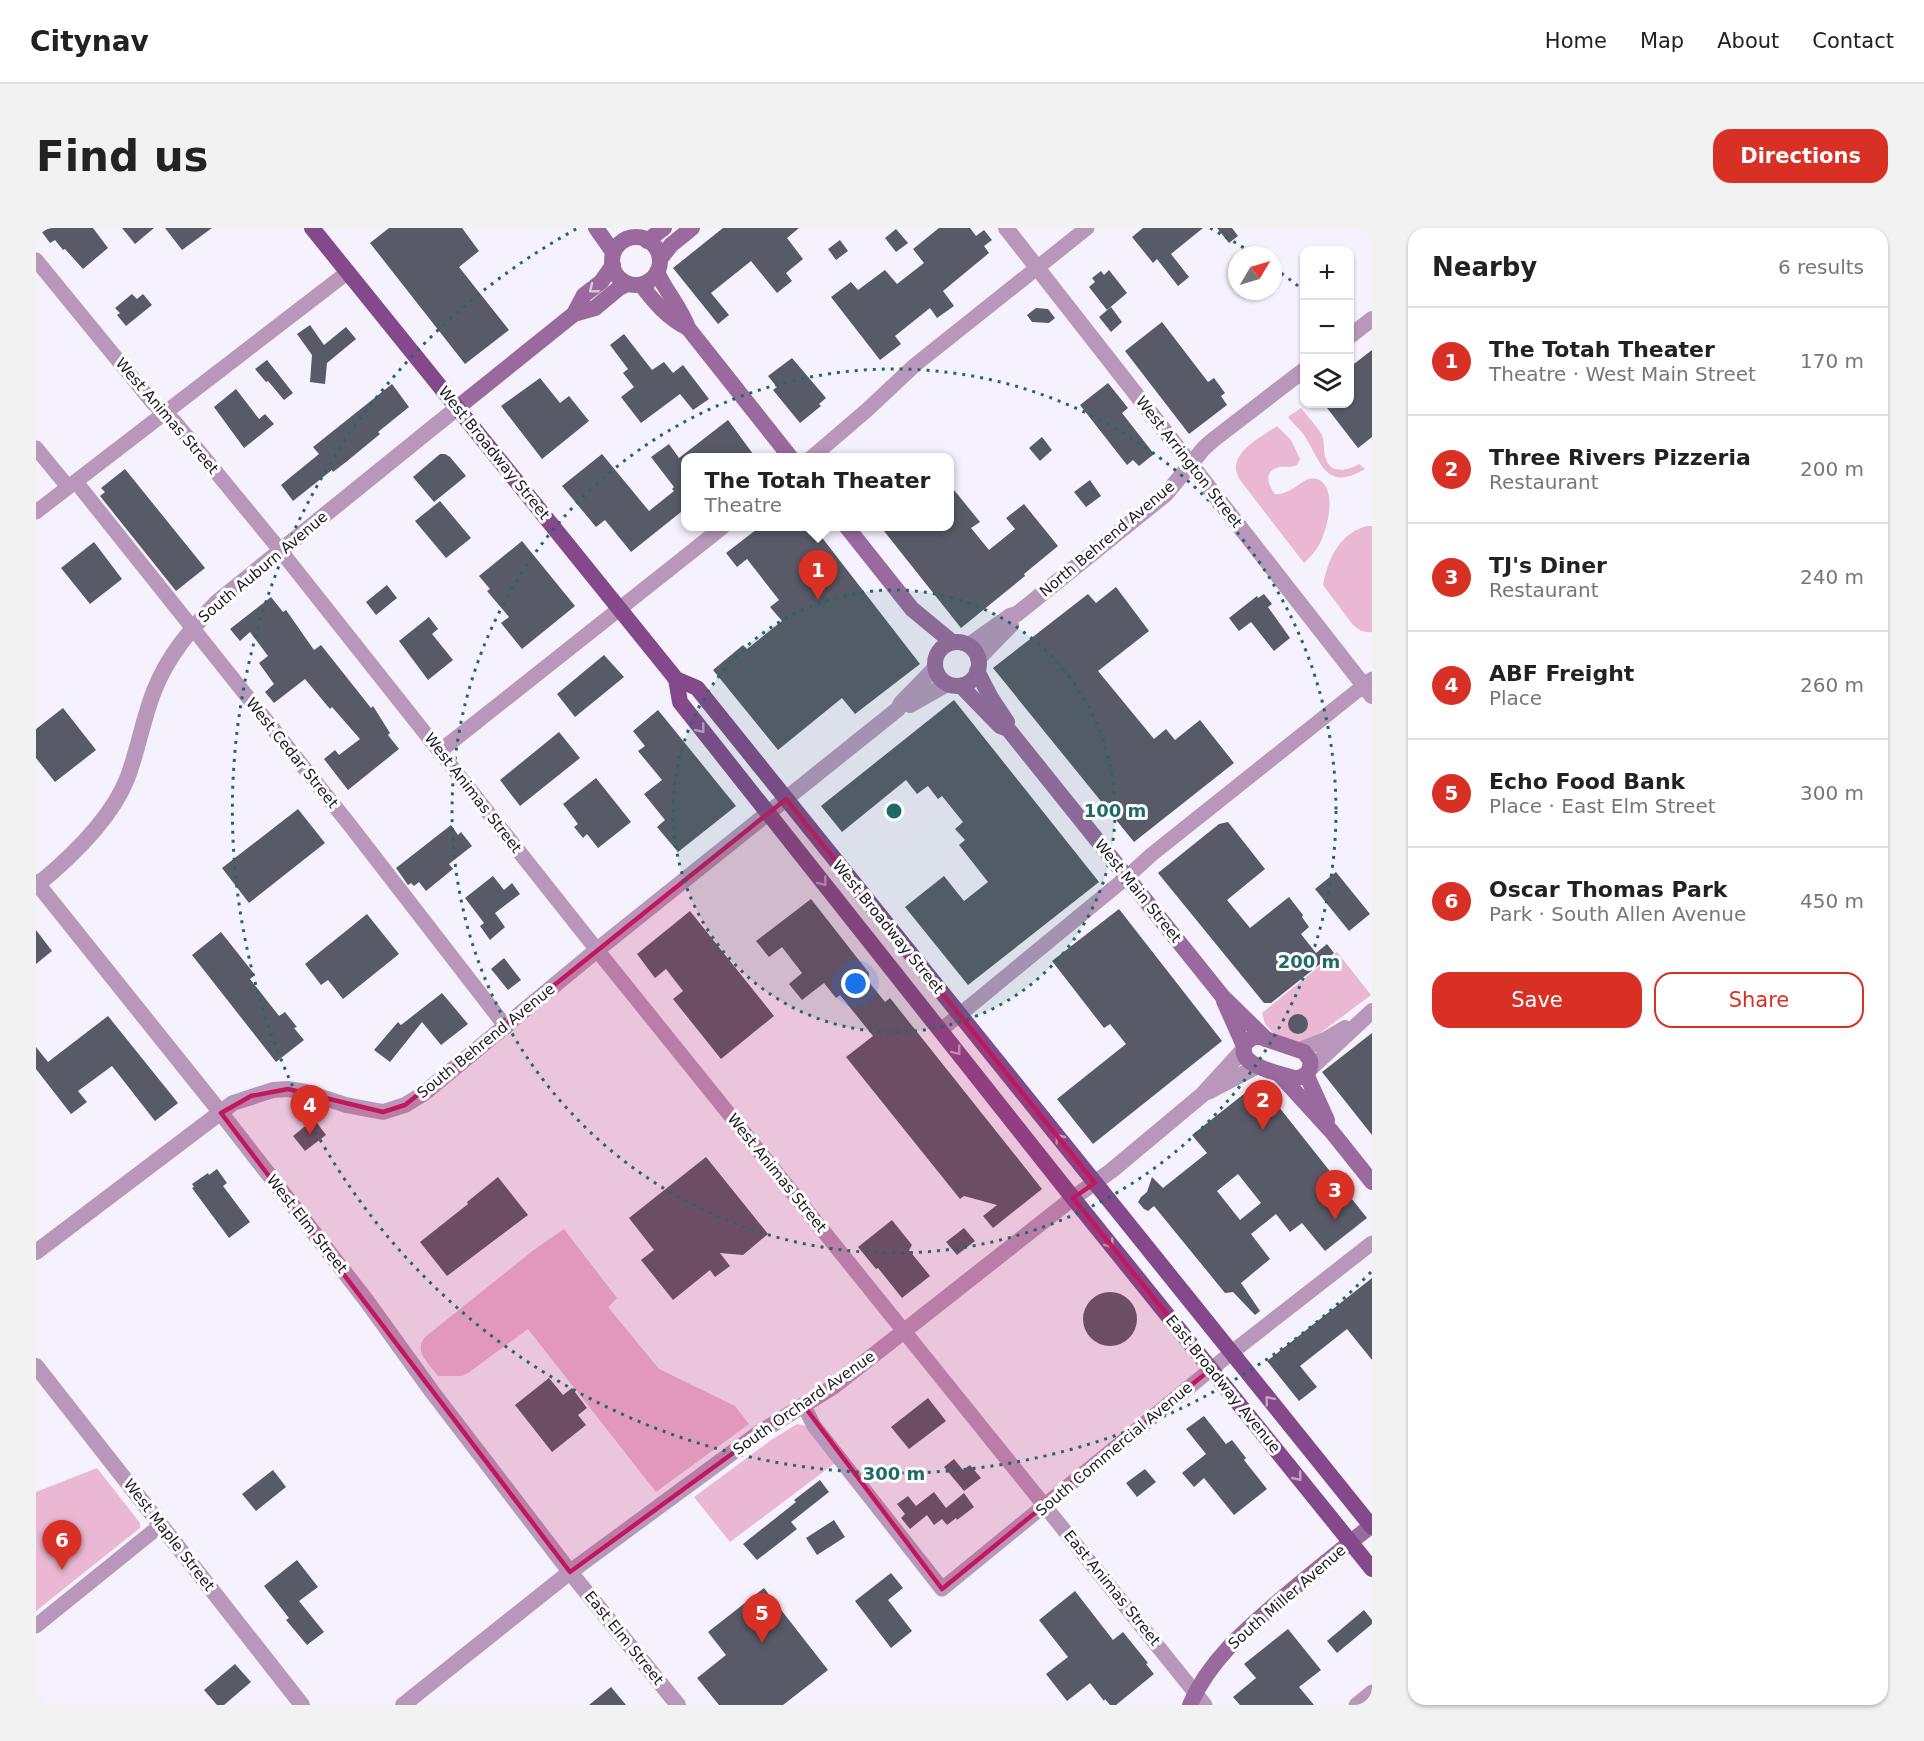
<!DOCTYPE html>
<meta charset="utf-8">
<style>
:root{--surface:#fff;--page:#f2f2f2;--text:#222;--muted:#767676;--line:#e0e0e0;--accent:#d93025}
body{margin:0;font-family:"DejaVu Sans",sans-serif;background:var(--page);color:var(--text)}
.controls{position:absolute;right:18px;top:18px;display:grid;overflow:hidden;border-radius:12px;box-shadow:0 2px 4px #0004}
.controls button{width:54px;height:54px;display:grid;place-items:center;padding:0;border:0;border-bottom:2px solid var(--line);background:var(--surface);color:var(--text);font:30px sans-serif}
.compass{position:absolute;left:1192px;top:18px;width:54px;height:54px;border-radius:50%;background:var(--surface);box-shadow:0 2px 4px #0004;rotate:52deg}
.you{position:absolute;left:820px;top:756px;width:21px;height:21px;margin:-15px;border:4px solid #fff;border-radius:50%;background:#1a73e8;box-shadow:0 0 0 9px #1a73e833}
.badge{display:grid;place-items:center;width:39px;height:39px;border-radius:50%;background:var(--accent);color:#fff;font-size:20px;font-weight:700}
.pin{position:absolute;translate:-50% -50px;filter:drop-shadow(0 2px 3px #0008)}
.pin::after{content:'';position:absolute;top:32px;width:21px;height:18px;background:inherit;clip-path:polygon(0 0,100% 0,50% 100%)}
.popup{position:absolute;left:645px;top:225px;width:273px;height:78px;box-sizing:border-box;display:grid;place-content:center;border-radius:12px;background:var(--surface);filter:drop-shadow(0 2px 4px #0005);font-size:20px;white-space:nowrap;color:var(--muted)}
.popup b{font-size:22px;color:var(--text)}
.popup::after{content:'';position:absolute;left:50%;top:100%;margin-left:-12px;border:12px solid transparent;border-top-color:var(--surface)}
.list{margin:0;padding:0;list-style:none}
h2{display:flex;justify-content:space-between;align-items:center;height:78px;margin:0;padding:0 24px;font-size:26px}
h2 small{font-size:20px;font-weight:400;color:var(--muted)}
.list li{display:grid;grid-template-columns:39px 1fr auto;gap:18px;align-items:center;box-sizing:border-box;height:108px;padding:0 24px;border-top:2px solid var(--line)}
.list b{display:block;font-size:22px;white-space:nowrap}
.list p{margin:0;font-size:20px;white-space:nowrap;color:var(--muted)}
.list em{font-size:20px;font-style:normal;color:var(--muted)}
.actions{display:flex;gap:12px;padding:18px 24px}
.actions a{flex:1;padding:14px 0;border:2px solid var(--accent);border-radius:18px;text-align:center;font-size:21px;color:var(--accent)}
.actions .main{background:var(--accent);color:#fff}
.icon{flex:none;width:33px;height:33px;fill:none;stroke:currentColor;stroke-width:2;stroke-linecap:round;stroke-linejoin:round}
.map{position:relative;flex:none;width:1336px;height:1477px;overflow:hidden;border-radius:18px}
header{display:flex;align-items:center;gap:36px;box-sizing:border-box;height:84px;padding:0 30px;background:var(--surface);border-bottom:2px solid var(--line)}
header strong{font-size:28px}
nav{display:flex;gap:33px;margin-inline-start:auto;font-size:21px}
.intro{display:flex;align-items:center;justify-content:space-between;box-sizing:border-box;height:144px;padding:0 36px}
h1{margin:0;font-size:42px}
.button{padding:15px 27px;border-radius:18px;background:var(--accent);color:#fff;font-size:21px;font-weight:700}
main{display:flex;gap:36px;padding:0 36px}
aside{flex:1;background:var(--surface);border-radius:18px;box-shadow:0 2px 4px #0004}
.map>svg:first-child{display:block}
</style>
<header>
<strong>Citynav</strong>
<nav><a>Home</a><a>Map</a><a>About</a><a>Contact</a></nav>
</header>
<div class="intro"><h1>Find us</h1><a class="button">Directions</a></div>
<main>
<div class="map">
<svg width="1336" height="1477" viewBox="0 0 1336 1477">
<rect width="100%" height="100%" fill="#f5f1fd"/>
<g fill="#eab8d2">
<path d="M1265 180C1272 189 1281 198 1286 207 1289 215 1287 224 1290 231 1295 247 1313 242 1323 236L1329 241C1289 265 1285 233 1268 207 1263 200 1257 196 1252 189Z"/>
<path d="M1241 198 1255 212 1264 231C1262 235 1262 237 1258 238 1253 240 1248 238 1243 239 1227 243 1232 257 1239 266 1258 267 1268 246 1281 251 1303 259 1291 303 1283 317 1279 324 1274 329 1268 335L1204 252C1188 227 1224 210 1241 198Z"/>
<path d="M1331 298H1336V404C1328 405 1323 402 1317 397L1287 357C1292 330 1304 305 1331 298Z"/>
<path d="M1301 724 1335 767 1283 806 1258 815 1241 809 1229 796 1226 785Z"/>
<path d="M528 1001 581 1070 572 1079 623 1141 699 1178 713 1196 620 1264 492 1101 432 1145 426 1148H402C393 1136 377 1123 389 1109L499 1021Z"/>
<path d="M761 1196 771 1198 799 1235 694 1314 658 1269 735 1212Z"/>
<path d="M61 1240 104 1295V1300L0 1383V1264Z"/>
</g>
<g fill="#585a67" fill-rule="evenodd">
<path d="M3 0H57L72 20 47 41 29 21 27 22 19 12 14 15Z"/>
<path d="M86 0H118L99 16Z"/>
<path d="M129 0H176L146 22Z"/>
<path d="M353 0H426L443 23 423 39 473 102 429 136 334 15Z"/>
<path d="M687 0H763L751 10 767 31 750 45 756 53 741 65 715 33 675 65 693 87 682 96 637 40Z"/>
<path d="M903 0H934L940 8 948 2 956 12 948 18 953 25 907 63 918 78 901 90 894 80 859 108 865 116 844 132 795 69 815 54 822 62 849 42 861 56 888 35 877 21Z"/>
<path d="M1107 0H1167L1135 26 1153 49 1142 58 1121 31 1117 35 1096 9Z"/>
<path d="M1181 0H1196L1202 8 1193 15Z"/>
<path d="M860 1 872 15 860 24 849 10Z"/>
<path d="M804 12 812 23 800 32 792 21Z"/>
<path d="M1073 42 1091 65 1071 82 1053 59 1059 54 1056 50 1065 43 1068 47Z"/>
<path d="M96 66 101 71 107 66 116 77 90 98 81 87 84 85 79 80Z"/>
<path d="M1075 79 1086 94 1075 104 1063 89Z"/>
<path d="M1000 80 1012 81 1019 90 1013 95 996 94 991 87Z"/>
<path d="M1126 94 1172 154 1178 150 1189 165 1185 168 1191 177 1153 206 1089 123Z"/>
<path d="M274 97 288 117 310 99 320 111 291 135 289 156 274 154 276 127 261 106Z"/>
<path d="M588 106 616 142 628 134 637 145 647 137 673 171 657 182 644 166 605 195 585 169 598 159 587 145 592 141 574 117Z"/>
<path d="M1336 122V209L1322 220 1288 176H1314V139Z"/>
<path d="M756 130 790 170 783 176 785 178 764 195 737 162 741 159 732 148Z"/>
<path d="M231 132 257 165 248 172 232 153 230 154 219 141Z"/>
<path d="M504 150 524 175 533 168 553 193 506 231 465 178Z"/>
<path d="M1072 155 1092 180 1086 185 1118 226 1103 238 1097 232 1091 237 1044 177Z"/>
<path d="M356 156 373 179 342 204 344 206 310 234 297 244 296 242 257 273 245 257 283 226 277 219Z"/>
<path d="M200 161 223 191 229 186 238 196 208 220 178 179Z"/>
<path d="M692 192 720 230H650V280L595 324 569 292 560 299 526 258 566 226 613 283 638 263 636 261 638 259 615 229 633 216 643 230Z"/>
<path d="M1006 209 1016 222 1004 233 993 220Z"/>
<path d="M404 226H409L414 229 430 248 398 274 377 249Z"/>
<path d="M89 241 169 340 140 363 64 268 69 264 65 260Z"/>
<path d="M1054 252 1065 268 1050 279 1038 264Z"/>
<path d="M914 257 944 294 935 300 953 322 979 301 970 290 988 276 1022 318 988 346 989 348 925 400 844 298H914Z"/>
<path d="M404 273 435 310 410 330 379 293Z"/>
<path d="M725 298H777L884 436 819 486 806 470 742 522 677 442 707 417 711 421 746 393 734 379 743 372 711 331 701 339 690 325Z"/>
<path d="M486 313 539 378 486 421 465 395 473 389 451 363 454 361 443 348Z"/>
<path d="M58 314 86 351 54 376 25 340Z"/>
<path d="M351 357 361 370 340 387 330 374Z"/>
<path d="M1080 359 1113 403 1062 443 1118 511 1130 501 1139 512 1164 492 1198 535 1098 614 957 440 1052 366 1060 375Z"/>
<path d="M1228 366 1236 376 1232 379 1254 410 1238 423 1215 394 1203 403 1193 390 1221 368 1222 370Z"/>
<path d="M235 369 247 384 250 382 278 422 285 417 335 480 337 478 354 505 352 507 363 521 312 562 288 531 299 522 303 527 324 511 296 479 294 481 269 451 238 475 229 464 238 456 223 435 232 428 214 404 204 413 194 401Z"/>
<path d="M393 389 402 401 396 406 417 432 392 452 363 413Z"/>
<path d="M568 427 588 449 539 489 521 466Z"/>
<path d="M918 472 1063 654 932 757 869 679 908 648 928 673 952 654 923 617 929 612 919 601 927 594 906 568 902 571 892 558 881 566 870 552 806 604 785 578Z"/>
<path d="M27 480 60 522 19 554 0 530V501Z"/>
<path d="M622 482 700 578 642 624 621 599 629 592 608 566 626 552 602 523 609 518 597 503Z"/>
<path d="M523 504 544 530 484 578 464 552Z"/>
<path d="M560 550 595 594 562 620 551 606 547 610 538 599 542 596 527 576Z"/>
<path d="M262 581 289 615 213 675 186 640Z"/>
<path d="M1192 594 1229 641 1191 672 1214 700 1253 669 1267 687 1266 689 1273 699 1265 706 1280 725 1291 716 1298 725 1235 775H1228L1122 645 1183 596Z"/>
<path d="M415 597 422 607 425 604 436 618 413 636 417 641 390 663 383 654 378 658 375 655 372 657 360 640Z"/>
<path d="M1300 644 1334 686 1313 703 1279 661Z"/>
<path d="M457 648 468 662 476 655 484 666 459 685 469 699 454 712 444 698 448 695 429 670Z"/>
<path d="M775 671 833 745V754L849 774 854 770 1006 961 957 1000 947 988 961 977 928 968 924 971 810 829 837 808 804 767 800 770 788 755 766 772 753 756 766 745 746 719 733 729 720 713Z"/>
<path d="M1083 681 1186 813 1057 916 1021 871 1090 816 1074 796 1068 800 1016 733Z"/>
<path d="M654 683 738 788 685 831 637 771 647 763 630 741 619 750 601 726Z"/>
<path d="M331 686 363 726 307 771 292 752 285 757 269 736Z"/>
<path d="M0 702 16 723 0 736Z"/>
<path d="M185 704 219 747 214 751 243 788 249 784 261 799 258 800 268 812 240 834 156 727Z"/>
<path d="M468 730 485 752 472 762 455 741Z"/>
<path d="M406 765 432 796 405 817 386 794 354 834 338 822 362 794 365 797Z"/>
<circle cx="1262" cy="796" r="10"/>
<path d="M72 788 142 875 119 893 76 838 42 863 51 874 35 886 0 841V819L12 834Z"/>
<path d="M1336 805V907L1286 844Z"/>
<path d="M1223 854 1331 990 1289 1023 1266 995 1254 1004 1240 986 1215 1006 1234 1031 1205 1055 1224 1083 1219 1087 1197 1064 1189 1065 1118 978 1112 983 1108 981 1102 974 1105 969 1111 964 1116 949 1127 960 1171 925 1156 907ZM1202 946 1225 975 1204 992 1181 963Z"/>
<path d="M278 891 290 907 269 923 257 908Z"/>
<path d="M670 929 732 1006 707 1027 684 1025 694 1038 679 1049 674 1042 637 1072 605 1032 618 1022 593 990Z"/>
<path d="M181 941 191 955 187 958 214 994 193 1010 156 960 158 959 156 956 172 945 173 947Z"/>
<path d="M462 949 492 987 411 1048 384 1014 432 976 431 974Z"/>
<path d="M856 992 876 1017 873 1022 894 1048 866 1070 842 1040 840 1041 822 1019Z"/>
<path d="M928 1000 939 1013 921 1027 910 1014Z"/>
<path d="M1336 1050V1132L1311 1101 1264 1138 1281 1159 1263 1173 1231 1133Z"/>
<circle cx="1074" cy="1091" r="27"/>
<path d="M513 1150 527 1167 536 1160 551 1180 542 1187 550 1197 516 1224 479 1177Z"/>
<path d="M892 1170 910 1193 873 1221 855 1199Z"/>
<path d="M1168 1188 1190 1216 1196 1212 1210 1230 1208 1232 1231 1261 1198 1287 1168 1250 1158 1259 1146 1245 1170 1226 1150 1201Z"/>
<path d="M918 1231 927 1242 934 1237 945 1250 928 1263 908 1239Z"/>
<path d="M1109 1241 1120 1254 1101 1269 1090 1255Z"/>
<path d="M237 1242 250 1259 220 1283 206 1266Z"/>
<path d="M784 1252 793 1264 755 1294 761 1301 721 1332 707 1316 760 1274 758 1272Z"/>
<path d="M898 1264 910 1280 928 1265 938 1279 921 1292 920 1290 911 1297 906 1291 898 1297 891 1287 874 1301 865 1290 869 1286 861 1276 872 1268 880 1278Z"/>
<path d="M798 1292 809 1309 781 1327 770 1310Z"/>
<path d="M261 1332 282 1359 263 1373 288 1404 271 1417 250 1392 253 1390 228 1358Z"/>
<path d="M855 1345 867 1360 852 1372 876 1403 855 1420 819 1373Z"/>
<path d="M728 1360 792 1442 747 1477H683L661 1450 690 1427 672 1404Z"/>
<path d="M1039 1363 1077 1412 1087 1404 1112 1435 1110 1436 1118 1446 1080 1477H1074L1069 1471 1068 1473 1054 1455 1031 1473 1010 1446 1032 1429 1003 1392Z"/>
<path d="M1328 1382 1336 1392V1396L1301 1425 1291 1413Z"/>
<path d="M1252 1401 1285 1442 1263 1459 1278 1477H1204L1197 1469 1220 1450 1208 1436Z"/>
<path d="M199 1436 215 1454 188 1477H181L168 1462Z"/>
<path d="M575 1459 590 1477H553Z"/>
</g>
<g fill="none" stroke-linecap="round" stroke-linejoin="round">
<g stroke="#b897bb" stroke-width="15">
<path d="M0 32 117 175 139 194 244 322 561 722 1169 1477"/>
<path d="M0 220 32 259"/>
<path d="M775 230 831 182 879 137 1051 0"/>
<path d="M40 254 313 596 470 799"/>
<path d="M0 284 312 44"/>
<path d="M404 523 688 298"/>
<path d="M905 802 1091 649 1115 627 1336 451"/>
<path d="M768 1178 778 1198 906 1361 1195 1125 1336 1015"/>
<path d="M0 1398 125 1297"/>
<path d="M1320 1477 1336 1464"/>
</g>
<g stroke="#b897bb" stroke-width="16">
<path d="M970 0 1336 468"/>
<path d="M1314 108 1336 91"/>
<path d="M933 417 974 388 981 386 1130 266 1168 220 1177 212 1268 142"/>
<path d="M942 431 975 397"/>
<path d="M874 477 911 456"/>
<path d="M0 654 185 885 330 1072 397 1165 534 1344 642 1477"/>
<path d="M0 658C33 631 75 591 91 551 102 522 107 491 118 463 132 427 155 401 181 374L421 180"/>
<path d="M1263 822 1289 812 1309 800"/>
<path d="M1274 841 1336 783"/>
<path d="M1172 864 1222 838"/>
<path d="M0 1024 197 875 237 862 252 861 270 864 310 877 347 884 369 877 387 866 561 722 862 481 865 475 899 440"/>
<path d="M0 1138 266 1477"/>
<path d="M367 1477 534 1344 723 1205 797 1159 1037 970 1075 943 1166 867 1208 821"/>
</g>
<g stroke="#9a6a9f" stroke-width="16">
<path d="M560 0 577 24"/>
<circle cx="600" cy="33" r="24"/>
<path d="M611 13 628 0"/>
<path d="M624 31 635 17 656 0"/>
<path d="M621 44C630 64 645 80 652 100L755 230"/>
<path d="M606 58C619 75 632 90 652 100"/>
<path d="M538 86 548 67 565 54 577 37"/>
<path d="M421 180 538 86 559 80 583 60 591 56"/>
<path d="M810 298 876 381 916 414"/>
<circle cx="921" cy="436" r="22"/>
<path d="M941 443 955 470 971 494"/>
<path d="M925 458 964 498 972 501 1187 769 1230 811"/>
<path d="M1188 773 1208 818"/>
<path d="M1218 809H1224L1268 824 1274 832C1276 844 1269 850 1258 850 1244 845 1203 839 1208 819 1209 814 1213 812 1218 809Z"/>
<path d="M1243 846 1296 904 1336 954"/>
<path d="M1270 846 1291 892"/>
<path d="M1154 1477C1172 1434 1208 1403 1243 1373 1273 1347 1305 1322 1336 1297"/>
</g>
<g stroke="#84498a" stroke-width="16">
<path d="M276 0 640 451 661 460 1336 1299"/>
<path d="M640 451 644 474 1037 970 1336 1341"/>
</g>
</g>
<defs><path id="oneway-chevron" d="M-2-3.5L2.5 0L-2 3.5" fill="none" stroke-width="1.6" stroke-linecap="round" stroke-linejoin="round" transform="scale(1.5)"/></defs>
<use stroke="#dccbdd" href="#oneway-chevron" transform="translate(557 61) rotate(141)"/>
<g stroke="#c2a4c4">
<use href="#oneway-chevron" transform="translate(665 501) rotate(51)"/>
<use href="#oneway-chevron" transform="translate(787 654) rotate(52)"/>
<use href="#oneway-chevron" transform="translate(921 823) rotate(52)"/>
<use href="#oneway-chevron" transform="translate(1023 910) rotate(-129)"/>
<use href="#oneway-chevron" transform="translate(1074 1016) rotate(51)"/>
<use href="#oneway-chevron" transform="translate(1233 1172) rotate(-129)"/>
<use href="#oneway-chevron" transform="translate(1262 1249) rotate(51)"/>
</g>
<path fill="#c2185b" fill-opacity="0.2" stroke="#c2185b" stroke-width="4.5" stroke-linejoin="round" d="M750 571 1059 955 1037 970 1175 1141 906 1361 768 1178 737 1196 534 1344 185 885 215 868 252 861 347 884 369 877Z"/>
<circle cx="858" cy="583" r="221" fill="#1f6a66" fill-opacity=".12"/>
<g fill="none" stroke="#1f6a66" stroke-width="3" stroke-dasharray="3 6">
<circle cx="858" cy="583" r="221"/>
<circle cx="858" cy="583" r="442"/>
<path d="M1335 1044A663 663 0 1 1 542 0M1174 0A663 663 0 0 1 1219 27M1238 40A663 663 0 0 1 1266 61"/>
</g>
<g text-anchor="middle" stroke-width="6" stroke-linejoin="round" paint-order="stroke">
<g font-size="15" fill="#1c1a20" stroke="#fff">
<text transform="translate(131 188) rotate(49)" y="5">West Animas Street</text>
<text transform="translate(458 225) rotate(51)" y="5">West Broadway Street</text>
<text transform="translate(1153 234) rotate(52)" y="5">West Arrington Street</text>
<text transform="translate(1071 311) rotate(-40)" y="5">North Behrend Avenue</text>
<text transform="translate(227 339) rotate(-40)" y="5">South Auburn Avenue</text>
<text transform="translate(256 525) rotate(51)" y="5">West Cedar Street</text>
<text transform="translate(437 565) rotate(52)" y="5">West Animas Street</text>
<text transform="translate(1102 663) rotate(51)" y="5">West Main Street</text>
<text transform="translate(852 699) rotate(51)" y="5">West Broadway Street</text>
<text transform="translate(450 813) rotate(-39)" y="5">South Behrend Avenue</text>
<text transform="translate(741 945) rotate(51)" y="5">West Animas Street</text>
<text transform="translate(271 996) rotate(52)" y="5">West Elm Street</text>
<text transform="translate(1187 1156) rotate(51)" y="5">East Broadway Avenue</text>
<text transform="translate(768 1175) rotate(-35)" y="5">South Orchard Avenue</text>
<text transform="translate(1078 1221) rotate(-40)" y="5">South Commercial Avenue</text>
<text transform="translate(133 1307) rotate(52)" y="5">West Maple Street</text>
<text transform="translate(1076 1360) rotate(51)" y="5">East Animas Street</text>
<text transform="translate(1251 1369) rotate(-41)" y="5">South Miller Avenue</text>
<text transform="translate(588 1410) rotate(51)" y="5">East Elm Street</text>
</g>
</g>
<circle cx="858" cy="583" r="9" fill="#1f6a66" stroke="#fff" stroke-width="3"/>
<g font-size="18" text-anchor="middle" font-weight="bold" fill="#1f6a66" stroke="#fff" stroke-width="6" stroke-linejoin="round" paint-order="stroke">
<text x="1079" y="589">100 m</text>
<text x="1273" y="740">200 m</text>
<text x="858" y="1252">300 m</text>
</g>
</svg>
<div class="controls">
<button>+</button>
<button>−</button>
<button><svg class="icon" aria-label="layers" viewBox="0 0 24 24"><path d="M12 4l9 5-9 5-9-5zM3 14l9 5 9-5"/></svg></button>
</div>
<svg class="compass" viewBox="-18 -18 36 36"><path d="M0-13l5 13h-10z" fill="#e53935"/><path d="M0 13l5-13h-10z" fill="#767676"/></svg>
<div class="you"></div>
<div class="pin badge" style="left:782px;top:372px">1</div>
<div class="popup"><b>The Totah Theater</b>Theatre</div>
<div class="pin badge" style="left:1227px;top:902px">2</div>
<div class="pin badge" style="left:1299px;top:992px">3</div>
<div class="pin badge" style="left:274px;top:907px">4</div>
<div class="pin badge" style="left:726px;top:1415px">5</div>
<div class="pin badge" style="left:26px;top:1342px">6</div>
</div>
<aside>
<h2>Nearby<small>6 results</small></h2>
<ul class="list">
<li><span class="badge">1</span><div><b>The Totah Theater</b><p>Theatre · West Main Street</p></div><em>170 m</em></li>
<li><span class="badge">2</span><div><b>Three Rivers Pizzeria</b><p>Restaurant</p></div><em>200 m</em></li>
<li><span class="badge">3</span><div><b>TJ's Diner</b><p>Restaurant</p></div><em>240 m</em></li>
<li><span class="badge">4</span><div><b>ABF Freight</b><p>Place</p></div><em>260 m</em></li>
<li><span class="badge">5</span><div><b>Echo Food Bank</b><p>Place · East Elm Street</p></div><em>300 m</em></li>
<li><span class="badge">6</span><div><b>Oscar Thomas Park</b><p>Park · South Allen Avenue</p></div><em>450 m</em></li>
</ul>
<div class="actions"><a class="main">Save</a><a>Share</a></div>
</aside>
</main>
